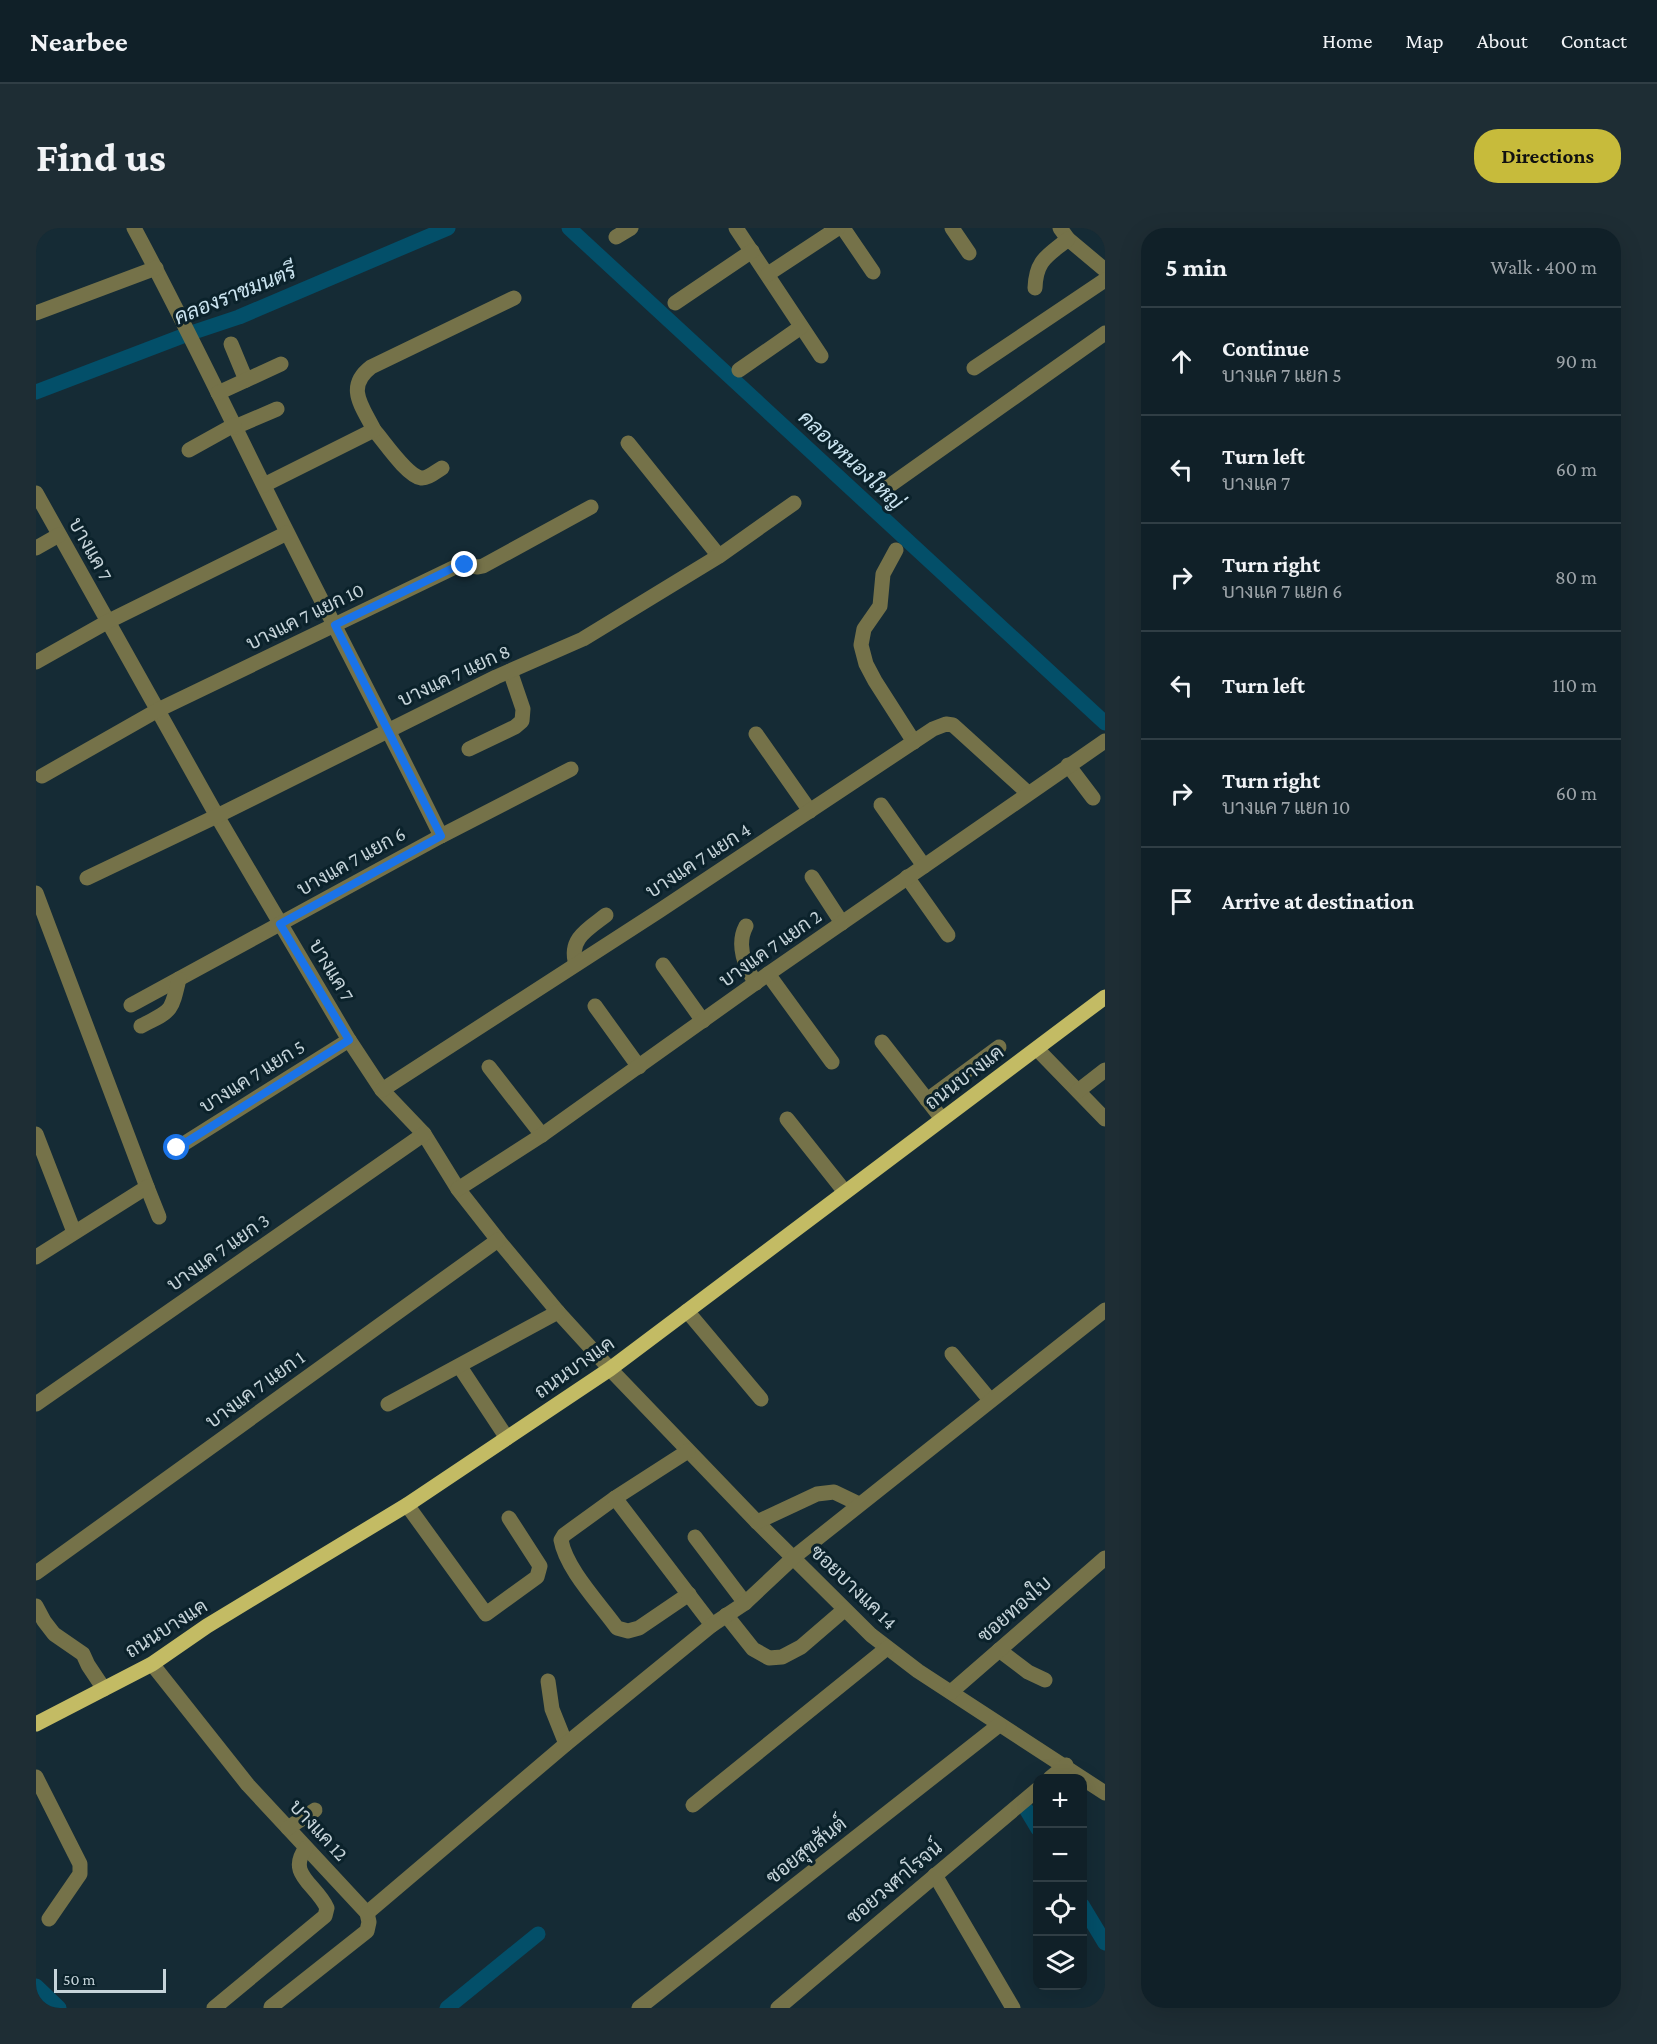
<!DOCTYPE html>
<meta charset="utf-8">
<style>
:root{--surface:#102028;--page:#1e2d34;--text:#f1f3f6;--muted:#9ca3a8;--line:#303e45;--accent:#c7bb3b}
body{margin:0;font-family:"Crimson Pro",Sarabun,serif;background:var(--page);color:var(--text)}
.controls{position:absolute;right:18px;bottom:18px;display:grid;overflow:hidden;border-radius:12px;box-shadow:0 6px 24px #0002}
.controls button{width:54px;height:54px;display:grid;place-items:center;padding:0;border:0;border-bottom:2px solid var(--line);background:var(--surface);color:var(--text);font:30px sans-serif}
.scale{position:absolute;left:18px;bottom:15px;width:112px;box-sizing:border-box;padding-left:6px;border:3px solid #c6d4da;border-top:0;font-size:16px;line-height:21px;white-space:nowrap;color:#c6d4da;-webkit-text-stroke:4px #0b222b;paint-order:stroke}
.stop{position:absolute;width:18px;height:18px;margin:-14px;border:4px solid #1a73e8;border-radius:50%;background:#fff}
.stop.end{background:#1a73e8;border-color:#fff;box-shadow:0 2px 6px #0008}
.list{margin:0;padding:0;list-style:none}
h2{display:flex;justify-content:space-between;align-items:center;height:78px;margin:0;padding:0 24px;font-size:26px}
h2 small{font-size:20px;font-weight:400;color:var(--muted)}
.list li{display:grid;grid-template-columns:39px 1fr auto;gap:18px;align-items:center;box-sizing:border-box;height:108px;padding:0 24px;border-top:2px solid var(--line)}
.list b{display:block;font-size:22px;white-space:nowrap}
.list p{margin:0;font-size:20px;white-space:nowrap;color:var(--muted)}
.list em{font-size:20px;font-style:normal;color:var(--muted)}
.icon{flex:none;width:33px;height:33px;fill:none;stroke:currentColor;stroke-width:2;stroke-linecap:round;stroke-linejoin:round}
.map{position:relative;flex:none;width:1069px;height:1780px;overflow:hidden;border-radius:24px}
header{display:flex;align-items:center;gap:36px;box-sizing:border-box;height:84px;padding:0 30px;background:var(--surface);border-bottom:2px solid var(--line)}
header strong{font-size:28px}
nav{display:flex;gap:33px;margin-inline-start:auto;font-size:21px}
.intro{display:flex;align-items:center;justify-content:space-between;box-sizing:border-box;height:144px;padding:0 36px}
h1{margin:0;font-size:42px}
.button{padding:15px 27px;border-radius:24px;background:var(--accent);color:#111;font-size:21px;font-weight:700}
main{display:flex;gap:36px;padding:0 36px}
aside{flex:1;background:var(--surface);border-radius:24px;box-shadow:0 6px 24px #0002}
.map>svg:first-child{display:block}
</style>
<header>
<strong>Nearbee</strong>
<nav><a>Home</a><a>Map</a><a>About</a><a>Contact</a></nav>
</header>
<div class="intro"><h1>Find us</h1><a class="button">Directions</a></div>
<main>
<div class="map">
<svg width="1069" height="1780" viewBox="0 0 1069 1780">
<rect width="100%" height="100%" fill="#152b35"/>
<g fill="none" stroke-linecap="round" stroke-linejoin="round">
<g stroke="#034f69" stroke-width="15">
<path d="M533 0 1069 495"/>
<path d="M0 164 152 106 203 89 412 0"/>
<path d="M990 1581 1002 1601"/>
<path d="M1046 1677 1069 1715"/>
<path d="M0 1758 23 1780"/>
<path d="M411 1780 502 1706"/>
</g>
<g stroke="#757249" stroke-width="15">
<path d="M98 0C152 100 200 203 251 304 302 406 355 506 405 608"/>
<path d="M700 0 785 128"/>
<path d="M807 0 837 44"/>
<path d="M916 0 933 25"/>
<path d="M1024 0 1032 11 1069 42"/>
<path d="M580 9 595 0"/>
<path d="M732 46 802 0"/>
<path d="M999 60C1000 31 1012 28 1032 11"/>
<path d="M639 75 716 23"/>
<path d="M0 85 120 40"/>
<path d="M195 116 210 152"/>
<path d="M938 140 1069 52"/>
<path d="M703 142 765 99"/>
<path d="M182 165 245 136"/>
<path d="M199 199 241 181"/>
<path d="M338 202C348 213 370 247 385 250 392 251 400 243 406 240"/>
<path d="M592 215 683 328"/>
<path d="M153 222 198 197"/>
<path d="M228 257 338 202C326 178 309 159 335 139L478 70"/>
<path d="M853 258 1069 105"/>
<path d="M0 265 181 588 313 812 346 862 388 906 422 961 462 1012 522 1084 574 1141 721 1294 835 1407 882 1443 1069 1565"/>
<path d="M0 320 23 307"/>
<path d="M860 322 847 346 844 378 828 401 825 417 830 436 839 453 878 514"/>
<path d="M0 434 71 394 251 305"/>
<path d="M720 506 774 583"/>
<path d="M433 521 479 499 486 493 487 481 474 443"/>
<path d="M1032 537 1057 570"/>
<path d="M6 548 122 482 417 340 429 337 442 339 447 338 555 279"/>
<path d="M845 577 888 638"/>
<path d="M776 649 806 695"/>
<path d="M871 649 912 707"/>
<path d="M51 650 181 588 460 449 547 411 683 328 758 275"/>
<path d="M0 665 111 959 0 1029"/>
<path d="M710 698C700 717 709 739 720 755"/>
<path d="M540 736C532 711 552 701 570 687"/>
<path d="M627 737 667 793"/>
<path d="M732 746 796 834"/>
<path d="M95 777 405 608 535 541"/>
<path d="M559 778 603 839"/>
<path d="M105 798C136 782 135 785 143 751"/>
<path d="M846 814 906 891"/>
<path d="M1001 821 1069 891"/>
<path d="M453 839 506 907"/>
<path d="M346 862 623 683 897 501 910 496 917 497 992 565"/>
<path d="M1042 863 1069 842"/>
<path d="M891 872 963 819"/>
<path d="M751 891 809 964"/>
<path d="M0 906 38 1004"/>
<path d="M141 920 313 812"/>
<path d="M111 959 123 989"/>
<path d="M422 961 506 907 732 746 1069 513"/>
<path d="M651 1083 725 1171"/>
<path d="M916 1126 954 1172"/>
<path d="M424 1139 471 1210"/>
<path d="M0 1176 388 906"/>
<path d="M352 1176 522 1084"/>
<path d="M652 1223 579 1270 528 1307 525 1312C530 1341 564 1376 581 1400L592 1403 603 1400 653 1366"/>
<path d="M579 1270 676 1397"/>
<path d="M371 1277 450 1386 501 1349 504 1338 473 1290"/>
<path d="M721 1294 781 1266 798 1264 823 1276"/>
<path d="M659 1309 709 1375"/>
<path d="M0 1345 462 1012"/>
<path d="M0 1378 8 1393 18 1406 47 1426 52 1437 68 1461"/>
<path d="M690 1387 717 1421 733 1430 746 1429 765 1419 808 1382"/>
<path d="M963 1422 992 1444 1009 1452"/>
<path d="M116 1436 212 1557 331 1685 333 1694 331 1703 235 1779"/>
<path d="M512 1453 516 1481 530 1516"/>
<path d="M915 1464 1069 1330"/>
<path d="M0 1549 44 1636V1646L13 1691"/>
<path d="M1014 1550 1030 1537"/>
<path d="M657 1577 851 1420"/>
<path d="M252 1600 279 1582"/>
<path d="M899 1647 977 1780"/>
<path d="M331 1685 530 1516 676 1397 709 1375 758 1329 1069 1082"/>
<path d="M178 1780 289 1688 291 1680C280 1656 250 1646 270 1620"/>
<path d="M603 1780 963 1497"/>
<path d="M742 1780 1002 1561"/>
</g>
<path stroke="#c3bb64" stroke-width="15" d="M0 1496 116 1436 171 1398 371 1277 574 1141 1069 769"/>
</g>
<g fill="none" stroke-linecap="round" stroke-linejoin="round">
<path stroke="#1a73e8" stroke-width="8" d="M141 920 313 812 244 696 405 608 299 397 417 340 429 337"/>
</g>
<g text-anchor="middle" stroke-width="6" stroke-linejoin="round" paint-order="stroke">
<g font-size="20" fill="#c6d4da" stroke="#0b222b">
<text transform="translate(55 321) rotate(61)" y="7">บางแค 7</text>
<text transform="translate(269 388) rotate(-26)" y="7">บางแค 7 แยก 10</text>
<text transform="translate(418 447) rotate(-25)" y="7">บางแค 7 แยก 8</text>
<text transform="translate(662 632) rotate(-33)" y="7">บางแค 7 แยก 4</text>
<text transform="translate(315 633) rotate(-29)" y="7">บางแค 7 แยก 6</text>
<text transform="translate(734 720) rotate(-35)" y="7">บางแค 7 แยก 2</text>
<text transform="translate(296 742) rotate(59)" y="7">บางแค 7</text>
<text transform="translate(216 848) rotate(-32)" y="7">บางแค 7 แยก 5</text>
<text transform="translate(928 849) rotate(-37)" y="7">ถนนบางแค</text>
<text transform="translate(182 1024) rotate(-35)" y="7">บางแค 7 แยก 3</text>
<text transform="translate(538 1139) rotate(-35)" y="7">ถนนบางแค</text>
<text transform="translate(219 1161) rotate(-36)" y="7">บางแค 7 แยก 1</text>
<text transform="translate(818 1359) rotate(44)" y="7">ซอยบางแค 14</text>
<text transform="translate(978 1381) rotate(-41)" y="7">ซอยทองใบ</text>
<text transform="translate(130 1400) rotate(-32)" y="7">ถนนบางแค</text>
<text transform="translate(283 1602) rotate(47)" y="7">บางแค 12</text>
<text transform="translate(770 1622) rotate(-38)" y="7">ซอยสุขสันต์</text>
<text transform="translate(858 1654) rotate(-40)" y="7">ซอยวงศาโรจน์</text>
</g>
<g font-size="21" font-style="italic" fill="#cbe4f0" stroke="#0b222b">
<text transform="translate(199 66) rotate(-22)" y="7">คลองราชมนตรี</text>
<text transform="translate(815 232) rotate(43)" y="7">คลองหนองใหญ่</text>
</g>
</g>
</svg>
<div class="controls">
<button>+</button>
<button>−</button>
<button><svg class="icon" aria-label="locate" viewBox="0 0 24 24"><circle cx="12" cy="12" r="6"/><path d="M12 2v4M12 18v4M2 12h4M18 12h4"/></svg></button>
<button><svg class="icon" aria-label="layers" viewBox="0 0 24 24"><path d="M12 4l9 5-9 5-9-5zM3 14l9 5 9-5"/></svg></button>
</div>
<div class="scale">50 m</div>
<div class="stop" style="left:141px;top:920px"></div>
<div class="stop end" style="left:429px;top:337px"></div>
</div>
<aside>
<h2>5 min<small>Walk · 400 m</small></h2>
<ul class="list">
<li><svg class="icon" aria-label="ahead" viewBox="0 0 24 24"><path d="M12 20V5M6 11l6-6 6 6"/></svg><div><b>Continue</b><p>บางแค 7 แยก 5</p></div><em>90 m</em></li>
<li><svg class="icon" aria-label="left" viewBox="0 0 24 24"><path d="M17 20v-9H6M10 6l-5 5 5 5"/></svg><div><b>Turn left</b><p>บางแค 7</p></div><em>60 m</em></li>
<li><svg class="icon" aria-label="right" viewBox="0 0 24 24"><path d="M7 20v-9h11M14 6l5 5-5 5"/></svg><div><b>Turn right</b><p>บางแค 7 แยก 6</p></div><em>80 m</em></li>
<li><svg class="icon" aria-label="left" viewBox="0 0 24 24"><path d="M17 20v-9H6M10 6l-5 5 5 5"/></svg><div><b>Turn left</b></div><em>110 m</em></li>
<li><svg class="icon" aria-label="right" viewBox="0 0 24 24"><path d="M7 20v-9h11M14 6l5 5-5 5"/></svg><div><b>Turn right</b><p>บางแค 7 แยก 10</p></div><em>60 m</em></li>
<li><svg class="icon" aria-label="arrive" viewBox="0 0 24 24"><path d="M6 21V4h12l-3 4 3 4H6"/></svg><div><b>Arrive at destination</b></div></li>
</ul>
</aside>
</main>
